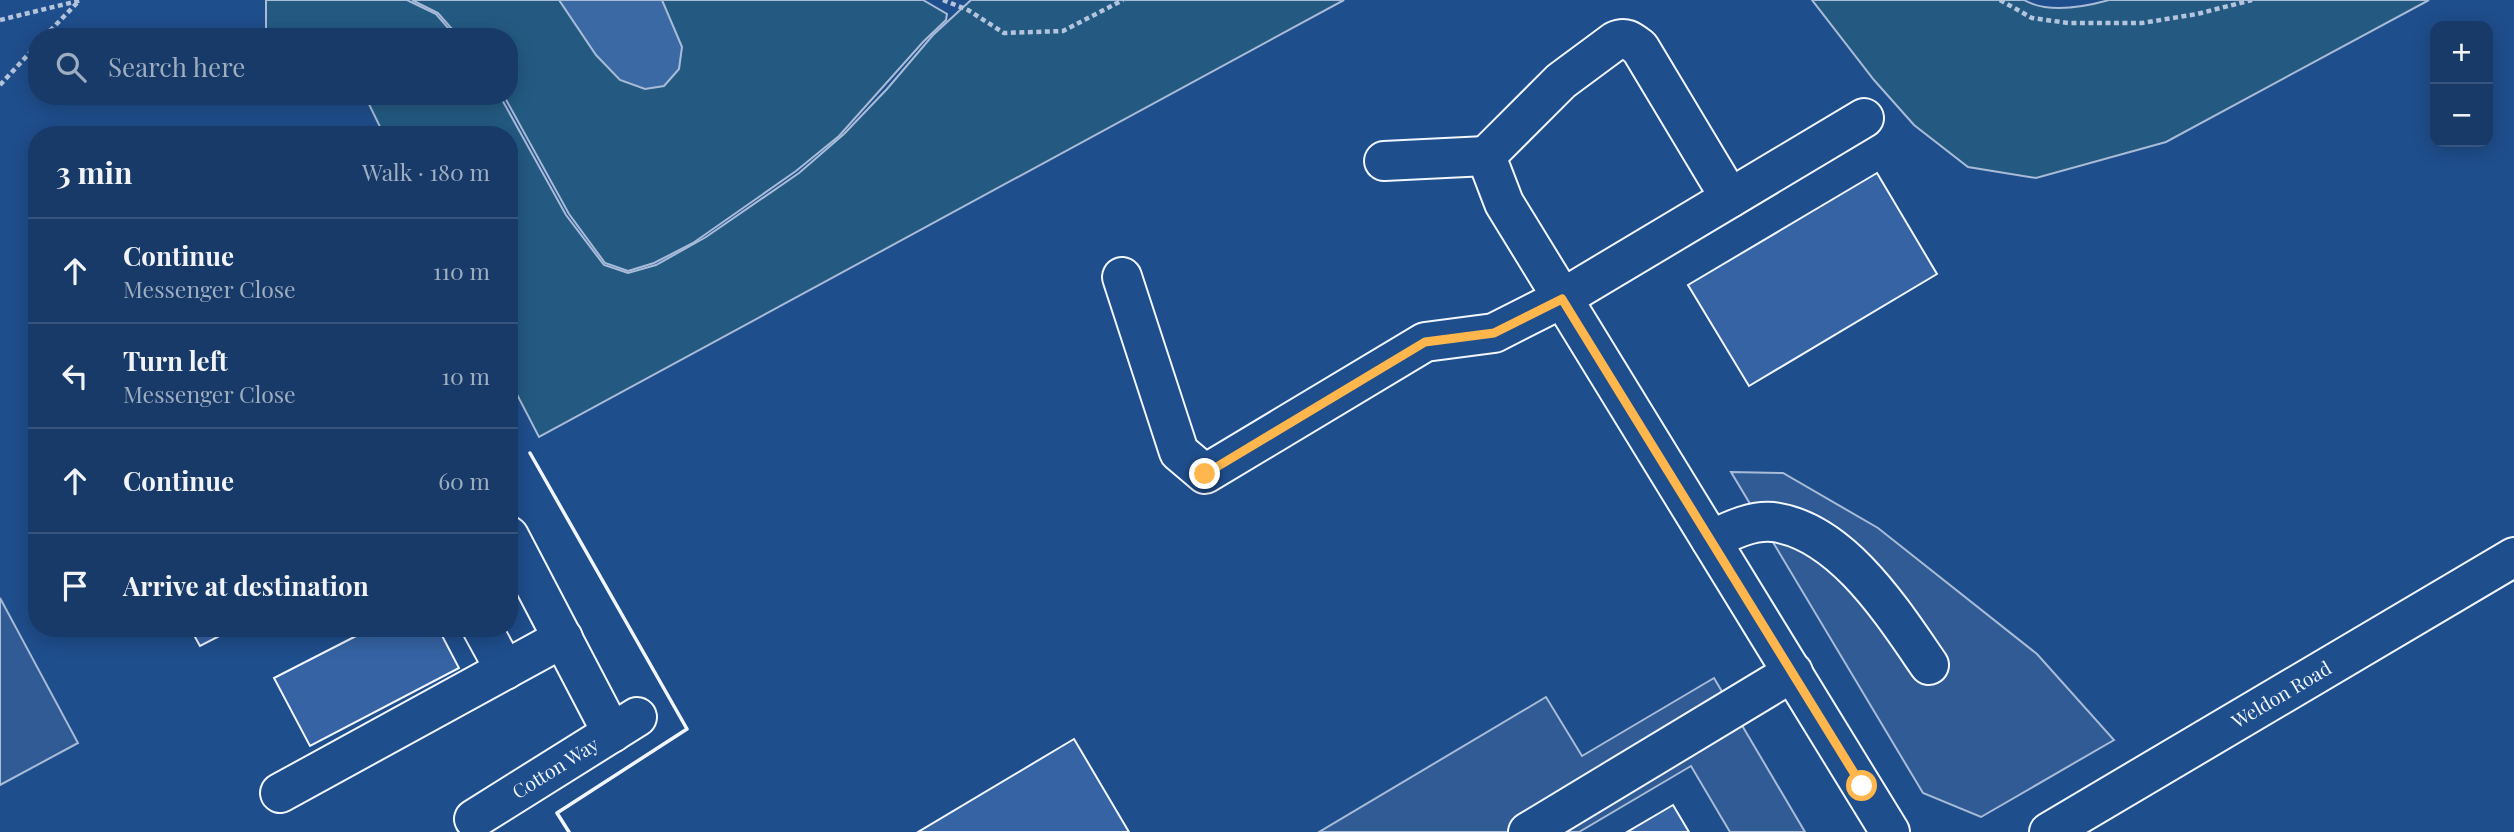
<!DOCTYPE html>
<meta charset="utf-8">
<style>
:root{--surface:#173a69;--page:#20416f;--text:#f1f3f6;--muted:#9eadc0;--line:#36547d}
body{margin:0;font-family:"Playfair Display",serif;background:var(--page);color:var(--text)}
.controls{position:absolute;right:21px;top:21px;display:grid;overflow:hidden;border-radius:14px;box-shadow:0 4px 18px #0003}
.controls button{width:63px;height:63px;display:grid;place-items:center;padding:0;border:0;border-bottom:2px solid var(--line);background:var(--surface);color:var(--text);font:35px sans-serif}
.stop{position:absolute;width:21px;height:21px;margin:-16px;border:5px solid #ffb74d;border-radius:50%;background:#fff}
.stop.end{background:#ffb74d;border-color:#fff;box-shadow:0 2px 7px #0008}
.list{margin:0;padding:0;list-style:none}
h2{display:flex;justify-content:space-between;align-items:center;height:91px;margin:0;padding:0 28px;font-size:30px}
h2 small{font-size:23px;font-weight:400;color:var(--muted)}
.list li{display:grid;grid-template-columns:46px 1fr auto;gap:21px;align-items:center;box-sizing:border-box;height:105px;padding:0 28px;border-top:2px solid var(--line)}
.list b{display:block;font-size:26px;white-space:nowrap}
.list p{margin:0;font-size:23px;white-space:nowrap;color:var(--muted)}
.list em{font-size:23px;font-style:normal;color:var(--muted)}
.icon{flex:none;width:38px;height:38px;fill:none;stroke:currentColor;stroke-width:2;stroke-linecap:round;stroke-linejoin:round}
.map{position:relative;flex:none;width:2514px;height:832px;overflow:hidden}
.search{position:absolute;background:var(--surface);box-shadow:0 4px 18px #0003;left:28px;top:28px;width:490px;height:77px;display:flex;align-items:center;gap:18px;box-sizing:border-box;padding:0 24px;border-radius:28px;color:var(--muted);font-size:26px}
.panel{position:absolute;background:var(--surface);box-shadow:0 4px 18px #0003;left:28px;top:126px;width:490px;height:511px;border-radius:28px}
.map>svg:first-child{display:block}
</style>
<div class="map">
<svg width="2514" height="832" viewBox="0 0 2514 832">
<rect width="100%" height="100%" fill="#1f4e8c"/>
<g fill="#245a82" stroke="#a8bbd7" stroke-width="2">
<path d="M266 0H407L436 14 456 37H266Z"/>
<path d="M412 0H923L947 14 946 20 923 42 839 136 796 171 693 243 654 263 628 271 605 263 569 214 504 96H509V37H459L438 13Z"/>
<path d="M971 0H1344L539 437 509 379V135H384L365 96H500L566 215 604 265 628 273 656 265 706 237 799 173 844 134 887 89 933 35Z"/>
<path d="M1812 0H2024C2048 14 2084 7 2109 0H2429L2166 142 2036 178 1968 167 1914 125 1874 80Z"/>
</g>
<g fill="#305b95" stroke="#a8bbd7" stroke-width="2">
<path d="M1731 472 1783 473 1878 528 2037 654 2114 740 1981 817 1923 793Z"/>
<path d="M0 598 78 743 0 785Z"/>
<path d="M1714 678 1805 832H1730L1691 766 1579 832H1319L1546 697 1582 756Z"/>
</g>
<path fill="#3b69a3" stroke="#a8bbd7" stroke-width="2" d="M559 0H662L682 47 679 69 664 86 645 89 620 80 596 55Z"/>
<g fill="#3563a3" stroke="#f2f6ff" stroke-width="2">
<path d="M1877 173 1937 274 1749 386 1688 285Z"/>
<path d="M190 628H235L200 646Z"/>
<path d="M359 628H438L459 668 310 746 274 678 362 633Z"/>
<path d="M1074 739 1129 832H918Z"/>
<path d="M1673 805 1689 832H1627Z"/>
</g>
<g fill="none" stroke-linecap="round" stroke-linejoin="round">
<defs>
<g id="minor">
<path d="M1384 161 1486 156"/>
<path d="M1730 198 1640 48C1631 41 1626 36 1615 41L1561 81 1486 156 1504 203 1890 832"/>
<path d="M1122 277 1179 452 1205 474 1425 342 1494 333 1561 299 1864 118"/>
<path d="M509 536 612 733"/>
<path d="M1711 540C1730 531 1751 520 1773 522 1842 531 1893 613 1929 665"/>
<path d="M482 628 505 670"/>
<path d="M280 793 563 638"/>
<path id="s1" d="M474 819 637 717"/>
<path d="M1528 832 1793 672"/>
<path id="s2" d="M2049 832 2514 557"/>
</g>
</defs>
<use href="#minor" stroke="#f2f6ff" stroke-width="42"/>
<g stroke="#b3c4dc" stroke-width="4.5" stroke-dasharray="5 3.5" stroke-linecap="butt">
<path d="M943 0 968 10 1004 33 1063 31 1123 0"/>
<path d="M2000 0 2032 18 2068 23H2142L2197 14 2252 0"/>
<path d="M0 20 82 0"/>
<path d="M44 37 77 3"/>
<path d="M0 85 37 45"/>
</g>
<use href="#minor" stroke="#1f4e8c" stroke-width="38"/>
<path stroke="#f2f6ff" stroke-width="3.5" d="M530 453 687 729 557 813 569 832"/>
</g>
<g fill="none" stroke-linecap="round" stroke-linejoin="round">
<path stroke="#ffb74d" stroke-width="9" d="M1205 474 1425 342 1494 333 1562 299 1862 786"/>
</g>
<g text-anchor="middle" stroke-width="5" stroke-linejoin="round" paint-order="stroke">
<g font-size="19" fill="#f2f6ff" stroke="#1f4e8c">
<text dy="7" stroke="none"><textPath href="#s2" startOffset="270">Weldon Road</textPath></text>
<text dy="7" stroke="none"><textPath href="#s1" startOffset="96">Cotton Way</textPath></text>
</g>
</g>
</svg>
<div class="controls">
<button>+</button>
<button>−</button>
</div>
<div class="stop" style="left:1862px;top:786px"></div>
<div class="stop end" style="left:1205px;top:474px"></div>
<div class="search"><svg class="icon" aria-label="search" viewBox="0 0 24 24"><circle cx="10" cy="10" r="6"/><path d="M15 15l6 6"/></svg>Search here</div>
<section class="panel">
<h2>3 min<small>Walk · 180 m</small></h2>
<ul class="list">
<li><svg class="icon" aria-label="ahead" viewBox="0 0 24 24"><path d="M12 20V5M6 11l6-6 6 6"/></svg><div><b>Continue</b><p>Messenger Close</p></div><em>110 m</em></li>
<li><svg class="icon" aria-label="left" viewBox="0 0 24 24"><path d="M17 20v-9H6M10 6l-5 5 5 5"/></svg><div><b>Turn left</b><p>Messenger Close</p></div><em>10 m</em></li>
<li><svg class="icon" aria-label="ahead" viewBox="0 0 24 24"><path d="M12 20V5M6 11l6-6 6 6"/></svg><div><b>Continue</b></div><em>60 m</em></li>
<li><svg class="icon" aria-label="arrive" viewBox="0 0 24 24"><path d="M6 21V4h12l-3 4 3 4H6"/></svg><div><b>Arrive at destination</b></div></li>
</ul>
</section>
</div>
